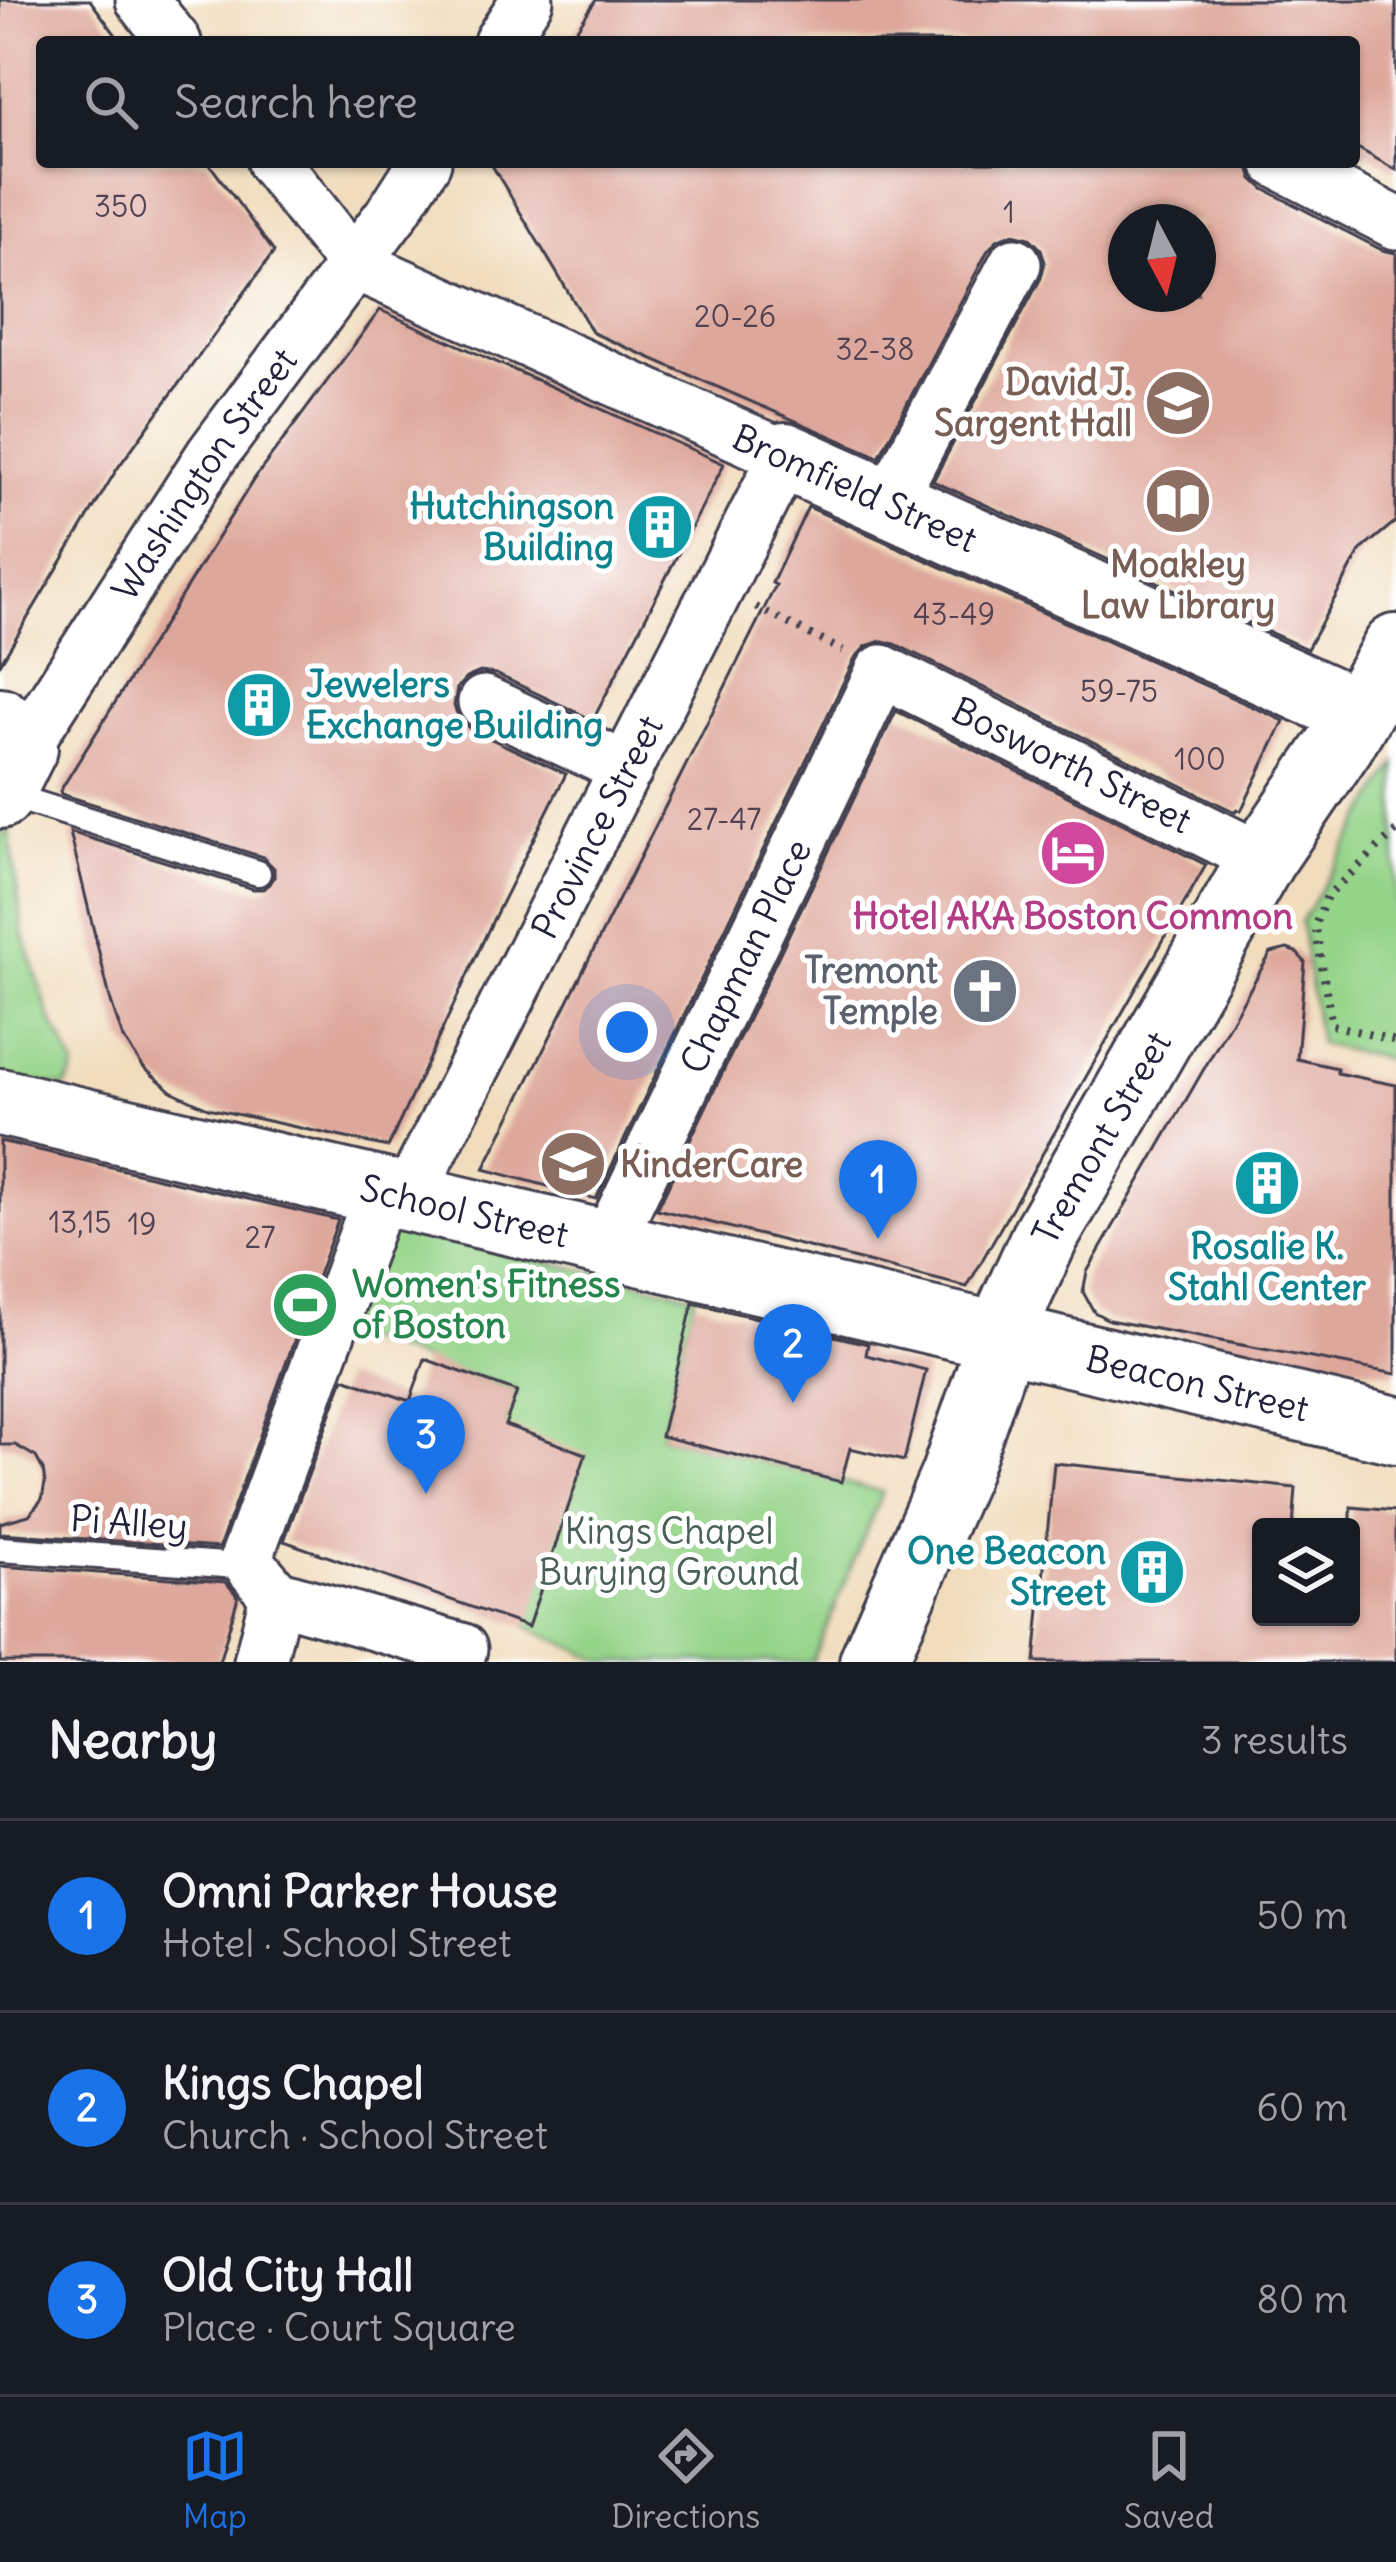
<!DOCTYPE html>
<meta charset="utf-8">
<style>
:root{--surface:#171b24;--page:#242831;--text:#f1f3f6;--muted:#9ea1a6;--line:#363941;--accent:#1a73e8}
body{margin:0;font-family:Delius,sans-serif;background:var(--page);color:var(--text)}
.controls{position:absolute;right:36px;bottom:36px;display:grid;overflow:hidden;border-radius:12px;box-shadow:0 3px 9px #0004}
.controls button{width:108px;height:108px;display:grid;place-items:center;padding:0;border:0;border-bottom:3px solid var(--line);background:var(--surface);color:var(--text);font:60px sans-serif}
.compass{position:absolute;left:1108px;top:204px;width:108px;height:108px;border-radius:50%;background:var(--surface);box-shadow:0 3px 9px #0004;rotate:173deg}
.you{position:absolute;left:627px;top:1032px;width:42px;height:42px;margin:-30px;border:9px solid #fff;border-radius:50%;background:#1a73e8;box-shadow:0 0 0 18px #1a73e833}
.badge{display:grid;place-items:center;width:78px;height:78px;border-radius:50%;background:var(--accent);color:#fff;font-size:39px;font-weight:700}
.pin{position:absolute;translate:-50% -99px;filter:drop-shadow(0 3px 6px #0008)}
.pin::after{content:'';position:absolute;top:63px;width:42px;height:36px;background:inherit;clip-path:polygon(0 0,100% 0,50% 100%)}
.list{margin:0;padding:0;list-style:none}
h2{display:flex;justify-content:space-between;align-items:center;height:156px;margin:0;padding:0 48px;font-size:51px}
h2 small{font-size:39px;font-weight:400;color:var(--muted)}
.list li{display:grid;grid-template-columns:78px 1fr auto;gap:36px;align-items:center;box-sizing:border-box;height:192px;padding:0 48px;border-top:3px solid var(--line)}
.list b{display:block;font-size:45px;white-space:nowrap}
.list p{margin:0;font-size:39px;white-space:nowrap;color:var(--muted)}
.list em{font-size:39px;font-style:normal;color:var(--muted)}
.icon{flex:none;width:66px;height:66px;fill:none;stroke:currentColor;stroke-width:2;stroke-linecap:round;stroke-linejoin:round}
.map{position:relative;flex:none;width:1396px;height:1662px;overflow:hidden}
.search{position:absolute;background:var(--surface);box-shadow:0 3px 9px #0004;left:36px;right:36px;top:36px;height:132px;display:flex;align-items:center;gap:30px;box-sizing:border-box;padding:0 42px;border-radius:12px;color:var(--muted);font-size:45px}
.sheet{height:732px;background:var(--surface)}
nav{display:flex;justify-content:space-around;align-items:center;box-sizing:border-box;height:168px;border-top:3px solid var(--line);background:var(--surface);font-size:33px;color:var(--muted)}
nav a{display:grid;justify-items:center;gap:6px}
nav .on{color:var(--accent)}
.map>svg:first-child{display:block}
</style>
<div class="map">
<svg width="1396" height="1662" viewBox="0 0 1396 1662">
<rect width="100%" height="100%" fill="#fff"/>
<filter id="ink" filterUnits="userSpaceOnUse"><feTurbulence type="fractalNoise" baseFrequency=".00833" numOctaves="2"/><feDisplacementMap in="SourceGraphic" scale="24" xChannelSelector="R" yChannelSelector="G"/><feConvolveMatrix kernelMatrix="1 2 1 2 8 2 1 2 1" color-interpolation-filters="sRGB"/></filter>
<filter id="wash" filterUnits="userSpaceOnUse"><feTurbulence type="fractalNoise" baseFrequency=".004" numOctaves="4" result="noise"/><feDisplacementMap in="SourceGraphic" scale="48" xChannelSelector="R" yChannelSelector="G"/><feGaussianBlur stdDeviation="2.7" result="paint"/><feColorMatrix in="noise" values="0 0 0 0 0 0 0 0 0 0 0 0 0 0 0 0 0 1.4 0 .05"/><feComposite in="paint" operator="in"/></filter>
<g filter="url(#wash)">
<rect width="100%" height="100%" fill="#f1ddbd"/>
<g fill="#96d48a" stroke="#5c7b62" stroke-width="3">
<path d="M1396 764V1061L1319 1044 1301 922Z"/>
<path d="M8 824 23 933 50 1018 75 1066 72 1076 65 1087 0 1079V838Z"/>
<path d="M380 1225 695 1295 661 1436 882 1492 812 1662H605L528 1627 505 1425 516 1391 342 1333Z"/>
</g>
<g id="blocks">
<g fill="#dea79b" fill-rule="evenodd">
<path d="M0 0H90L121 42H42V162H208L274 252 117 469 0 664Z"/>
<path d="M596 0H1396V170L1354 146V42H568Z"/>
<path d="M490 162H1240L1249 167 1253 179 1264 189 1382 250 1396 253V521L1361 550 1307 649 933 481 1041 278 1045 262 1041 249 1030 238 1013 234 998 239 988 250 879 457 593 333ZM1126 222H1198V294H1126Z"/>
<path d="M380 310 724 464 593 720 496 674 480 672 466 678 457 688 454 706 459 718 470 729 566 774 492 922 388 1147 208 1108 173 1092 144 1068 123 1038 111 1002 70 832 253 889H263L270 884 274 877V868L263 857 61 794 60 791 254 479Z"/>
<path d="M808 507 1284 721 1241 811 1237 809 1235 812 895 644 881 641 866 646 855 658 596 1199 484 1169 776 585 772 583Z"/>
<path d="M896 711 1206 865 967 1287 657 1209Z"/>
<path d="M1287 949 1296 952 1305 962 1297 1059 1337 1068V1073L1396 1085V1374L1109 1320 1094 1312 1083 1292 1087 1272 1262 968 1271 953Z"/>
<path d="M0 1141 338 1220 219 1548 0 1533V1523L29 1515 42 1499 45 1483 43 1470 36 1457 15 1445H0Z"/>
<path d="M693 1303 868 1344 866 1355 926 1370 904 1461 850 1448 841 1482 661 1436Z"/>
<path d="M425 1359 517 1392 505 1425 586 1454 528 1627 284 1541 344 1378 410 1401Z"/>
<path d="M1054 1463 1296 1488 1293 1527H1261V1617H1351V1507L1396 1511V1662H1035Z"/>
<path d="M0 1566 226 1582 238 1597 219 1662H0Z"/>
</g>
</g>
</g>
<g filter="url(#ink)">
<use href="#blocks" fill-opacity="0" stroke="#413e4e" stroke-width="3"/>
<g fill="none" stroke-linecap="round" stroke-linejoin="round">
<defs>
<g id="lane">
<path d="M2 793 258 873"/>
<path d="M0 1549 252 1567"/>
</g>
<g id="street">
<path d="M142 0 175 42"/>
<path d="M500 42 527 0"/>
<path d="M273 162 353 263 785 456 408 1197"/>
<path d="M1278 162 1396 223"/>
<path d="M888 503 1015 264"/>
<path d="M484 702 627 769"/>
<path id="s1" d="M24 747 212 455 393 212 425 162"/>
<path id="s2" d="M608 1243 882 671 1262 859"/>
<path d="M276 1596 252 1567 247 1556 373 1213"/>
<path d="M260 1662 276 1596 461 1649 457 1662"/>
</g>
<g id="secondary">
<path d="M785 456 1358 713"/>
<path d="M0 721 24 747 0 795"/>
<path id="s3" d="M0 1102 1002 1337"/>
</g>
<g id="primary">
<path id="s4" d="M1002 1337 1396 1430"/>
<path id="s5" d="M873 1662 954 1476 1013 1306 1046 1234 1262 859 1341 743 1396 648"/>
</g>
</defs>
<use href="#lane" stroke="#413e4e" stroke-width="30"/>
<use href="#street" stroke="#413e4e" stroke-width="57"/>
<use href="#secondary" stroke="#413e4e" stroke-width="72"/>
<use href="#primary" stroke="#413e4e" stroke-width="72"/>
<g stroke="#413e4e" stroke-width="8" stroke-dasharray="3 9" stroke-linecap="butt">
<path d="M756 607 843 651"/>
<path d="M1396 831 1327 896 1315 925 1332 1025 1396 1041"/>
</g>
<use href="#lane" stroke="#fff" stroke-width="24"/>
<use href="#street" stroke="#fff" stroke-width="51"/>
<use href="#secondary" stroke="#fff" stroke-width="66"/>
<use href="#primary" stroke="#fff" stroke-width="66"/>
<path stroke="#413e4e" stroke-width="8" stroke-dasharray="3 9" stroke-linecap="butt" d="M638 1148 668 1159"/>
</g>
</g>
<defs>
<symbol id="university-disc" viewBox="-11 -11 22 22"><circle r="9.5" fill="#8d6e63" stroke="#fff"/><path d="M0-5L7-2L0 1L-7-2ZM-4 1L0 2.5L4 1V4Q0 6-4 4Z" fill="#fff"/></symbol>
<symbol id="library-disc" viewBox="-11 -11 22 22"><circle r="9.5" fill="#8d6e63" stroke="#fff"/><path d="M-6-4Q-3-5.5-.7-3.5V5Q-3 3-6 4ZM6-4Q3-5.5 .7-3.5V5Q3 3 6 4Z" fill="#fff"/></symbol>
<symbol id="building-disc" viewBox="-11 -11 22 22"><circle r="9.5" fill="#0f9aa8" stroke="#fff"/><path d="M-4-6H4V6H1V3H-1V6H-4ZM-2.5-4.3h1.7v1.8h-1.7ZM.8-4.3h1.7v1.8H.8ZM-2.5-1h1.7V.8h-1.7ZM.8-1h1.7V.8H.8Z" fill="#fff"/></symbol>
<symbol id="hotel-disc" viewBox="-11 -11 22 22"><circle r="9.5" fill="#d1479c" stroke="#fff"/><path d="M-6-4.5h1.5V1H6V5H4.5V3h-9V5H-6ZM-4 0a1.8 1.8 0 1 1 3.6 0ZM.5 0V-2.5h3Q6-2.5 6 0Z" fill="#fff"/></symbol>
<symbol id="church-disc" viewBox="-11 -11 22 22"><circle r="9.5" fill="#6b7280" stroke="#fff"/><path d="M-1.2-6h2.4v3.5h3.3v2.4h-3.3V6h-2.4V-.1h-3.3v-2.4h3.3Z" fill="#fff"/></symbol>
<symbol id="school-disc" viewBox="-11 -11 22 22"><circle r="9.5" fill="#8d6e63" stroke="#fff"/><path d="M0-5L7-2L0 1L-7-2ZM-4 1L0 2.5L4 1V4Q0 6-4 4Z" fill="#fff"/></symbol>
<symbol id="stadium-disc" viewBox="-11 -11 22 22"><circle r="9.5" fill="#2e9e5b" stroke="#fff"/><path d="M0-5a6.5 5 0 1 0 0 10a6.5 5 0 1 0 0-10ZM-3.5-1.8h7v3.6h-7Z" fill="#fff"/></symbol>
</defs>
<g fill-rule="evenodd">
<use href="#university-disc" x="1140" y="365" width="76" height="76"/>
<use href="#library-disc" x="1140" y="463" width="76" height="76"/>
<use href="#building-disc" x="622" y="489" width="76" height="76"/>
<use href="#building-disc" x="221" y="667" width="76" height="76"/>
<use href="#hotel-disc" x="1035" y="815" width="76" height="76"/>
<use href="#church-disc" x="947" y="953" width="76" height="76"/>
<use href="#school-disc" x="535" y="1126" width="76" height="76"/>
<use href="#building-disc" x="1229" y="1145" width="76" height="76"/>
<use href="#stadium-disc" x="267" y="1267" width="76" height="76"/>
<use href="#building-disc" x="1114" y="1534" width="76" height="76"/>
</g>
<g text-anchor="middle" stroke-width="10" stroke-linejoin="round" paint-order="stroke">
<g font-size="30" fill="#514353">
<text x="121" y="217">350</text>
<text x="1009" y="223">1</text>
<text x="735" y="327">20-26</text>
<text x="875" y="360">32-38</text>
<text x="954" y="625">43-49</text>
<text x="1119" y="702">59-75</text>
<text x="1200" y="770">100</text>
<text x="724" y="830">27-47</text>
<text x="80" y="1233">13,15</text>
<text x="142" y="1235">19</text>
<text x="260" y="1248">27</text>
</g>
<g font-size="36" font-weight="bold" fill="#785e54" stroke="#fff" text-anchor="end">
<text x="1132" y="395">David J.<tspan x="1132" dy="41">Sargent Hall</tspan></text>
<text x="1178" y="577" text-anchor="middle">Moakley<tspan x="1178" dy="41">Law Library</tspan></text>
<text x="620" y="1177" text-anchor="start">KinderCare</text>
</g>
<g font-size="36" fill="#22223b" stroke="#fff">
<text dy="13" stroke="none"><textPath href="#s1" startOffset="327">Washington Street</textPath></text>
<text transform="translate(855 488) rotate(24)" y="13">Bromfield Street</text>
<text dy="13" stroke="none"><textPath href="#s2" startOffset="846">Bosworth Street</textPath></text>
<text transform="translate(597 827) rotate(-63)" y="13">Province Street</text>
<text dy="13" stroke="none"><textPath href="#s2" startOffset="318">Chapman Place</textPath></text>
<text dy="13" stroke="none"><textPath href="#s5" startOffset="573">Tremont Street</textPath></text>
<text dy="13" stroke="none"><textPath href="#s3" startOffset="477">School Street</textPath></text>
<text dy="13" stroke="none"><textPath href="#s4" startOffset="201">Beacon Street</textPath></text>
<text transform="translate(129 1522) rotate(4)" y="13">Pi Alley</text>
</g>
<g font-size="36" font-weight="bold" fill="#0d838f" stroke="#fff" text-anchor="end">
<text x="614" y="519">Hutchingson<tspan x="614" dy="41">Building</tspan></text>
<text x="306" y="697" text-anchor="start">Jewelers<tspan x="306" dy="41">Exchange Building</tspan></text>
<text x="1267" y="1259" text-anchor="middle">Rosalie K.<tspan x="1267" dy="41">Stahl Center</tspan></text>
<text x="1106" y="1564">One Beacon<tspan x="1106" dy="41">Street</tspan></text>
</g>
<g font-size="36" font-weight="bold" fill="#b23c85" stroke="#fff">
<text x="1073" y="929">Hotel AKA Boston Common</text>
</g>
<g font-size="36" font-weight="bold" fill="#5b616d" stroke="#fff" text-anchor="end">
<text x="938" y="983">Tremont<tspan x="938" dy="41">Temple</tspan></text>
</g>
<g font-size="36" font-weight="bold" fill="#27864d" stroke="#fff" text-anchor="start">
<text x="352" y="1297">Women's Fitness<tspan x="352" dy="41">of Boston</tspan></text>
</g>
<g font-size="36" fill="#4b6057" stroke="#fff">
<text x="669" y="1544">Kings Chapel<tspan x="669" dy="41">Burying Ground</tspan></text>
</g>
</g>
</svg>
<div class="controls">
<button><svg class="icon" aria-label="layers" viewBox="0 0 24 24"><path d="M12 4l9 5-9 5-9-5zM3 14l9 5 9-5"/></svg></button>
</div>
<svg class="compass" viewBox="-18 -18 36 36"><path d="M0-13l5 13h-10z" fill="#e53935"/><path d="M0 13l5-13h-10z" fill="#9ea1a6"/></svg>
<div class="you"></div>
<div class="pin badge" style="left:878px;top:1239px">1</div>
<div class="pin badge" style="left:793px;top:1403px">2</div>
<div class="pin badge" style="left:426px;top:1494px">3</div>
<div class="search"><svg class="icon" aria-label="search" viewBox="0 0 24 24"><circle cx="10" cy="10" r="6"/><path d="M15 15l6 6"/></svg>Search here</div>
</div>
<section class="sheet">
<h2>Nearby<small>3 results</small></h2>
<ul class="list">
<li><span class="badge">1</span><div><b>Omni Parker House</b><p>Hotel · School Street</p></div><em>50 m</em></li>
<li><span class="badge">2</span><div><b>Kings Chapel</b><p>Church · School Street</p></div><em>60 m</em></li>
<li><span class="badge">3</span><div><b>Old City Hall</b><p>Place · Court Square</p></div><em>80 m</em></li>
</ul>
</section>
<nav>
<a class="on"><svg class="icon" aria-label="map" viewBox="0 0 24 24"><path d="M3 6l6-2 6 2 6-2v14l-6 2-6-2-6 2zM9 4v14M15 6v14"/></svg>Map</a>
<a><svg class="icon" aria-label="directions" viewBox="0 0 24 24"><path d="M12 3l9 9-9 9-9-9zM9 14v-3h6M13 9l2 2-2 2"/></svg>Directions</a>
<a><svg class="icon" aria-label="saved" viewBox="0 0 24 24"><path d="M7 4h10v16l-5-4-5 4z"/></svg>Saved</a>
</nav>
